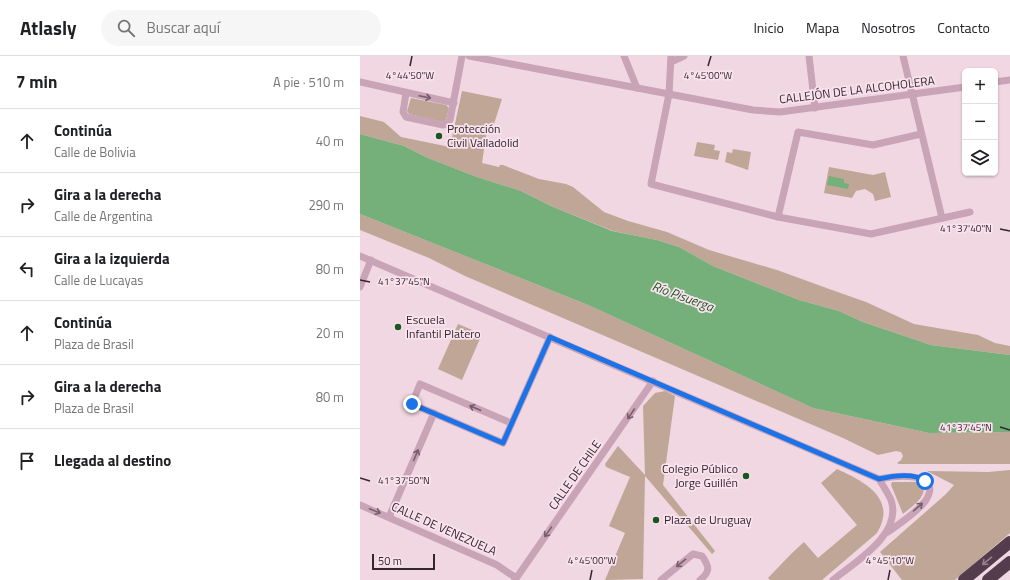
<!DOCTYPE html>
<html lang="es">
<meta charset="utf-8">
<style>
:root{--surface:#fff;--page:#f6f6f6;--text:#202124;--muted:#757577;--line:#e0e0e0}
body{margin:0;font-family:"Titillium Web",sans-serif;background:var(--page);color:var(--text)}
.controls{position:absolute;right:12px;top:12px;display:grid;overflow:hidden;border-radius:6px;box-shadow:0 1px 3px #0004}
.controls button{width:36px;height:36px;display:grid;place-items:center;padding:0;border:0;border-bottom:1px solid var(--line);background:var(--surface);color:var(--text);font:20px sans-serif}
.scale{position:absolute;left:12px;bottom:10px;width:63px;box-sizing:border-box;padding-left:4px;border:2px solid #34252f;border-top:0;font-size:11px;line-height:14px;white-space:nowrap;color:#34252f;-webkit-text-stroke:3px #f9e3ed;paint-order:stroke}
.stop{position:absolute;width:12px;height:12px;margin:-9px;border:3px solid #1a73e8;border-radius:50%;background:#fff}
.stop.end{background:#1a73e8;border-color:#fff;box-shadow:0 1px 4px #0008}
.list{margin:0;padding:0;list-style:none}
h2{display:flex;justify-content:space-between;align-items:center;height:52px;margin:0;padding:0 16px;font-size:17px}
h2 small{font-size:13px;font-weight:400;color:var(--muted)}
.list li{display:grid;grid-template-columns:26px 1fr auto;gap:12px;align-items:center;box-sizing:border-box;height:64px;padding:0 16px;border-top:1px solid var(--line)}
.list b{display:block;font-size:15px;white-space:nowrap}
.list p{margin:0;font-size:13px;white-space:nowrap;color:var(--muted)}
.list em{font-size:13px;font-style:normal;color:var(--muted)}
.icon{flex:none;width:22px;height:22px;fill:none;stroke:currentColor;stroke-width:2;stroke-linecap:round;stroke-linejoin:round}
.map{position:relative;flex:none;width:650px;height:524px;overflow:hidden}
header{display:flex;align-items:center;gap:24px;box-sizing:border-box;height:56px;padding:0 20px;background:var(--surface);border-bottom:1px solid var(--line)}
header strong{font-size:19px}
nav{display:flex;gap:22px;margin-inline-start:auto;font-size:14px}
.search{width:280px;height:36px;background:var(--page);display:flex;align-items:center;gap:10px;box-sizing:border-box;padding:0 14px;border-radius:22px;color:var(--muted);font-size:15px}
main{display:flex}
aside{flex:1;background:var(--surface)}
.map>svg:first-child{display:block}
</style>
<header>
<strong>Atlasly</strong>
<div class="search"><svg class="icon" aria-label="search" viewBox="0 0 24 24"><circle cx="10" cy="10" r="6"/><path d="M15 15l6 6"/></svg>Buscar aquí</div>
<nav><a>Inicio</a><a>Mapa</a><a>Nosotros</a><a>Contacto</a></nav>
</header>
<main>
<aside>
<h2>7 min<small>A pie · 510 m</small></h2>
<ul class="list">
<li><svg class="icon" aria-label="ahead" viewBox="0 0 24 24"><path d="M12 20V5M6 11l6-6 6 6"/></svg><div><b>Continúa</b><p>Calle de Bolivia</p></div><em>40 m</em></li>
<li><svg class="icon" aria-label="right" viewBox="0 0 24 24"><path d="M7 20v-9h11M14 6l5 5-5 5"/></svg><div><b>Gira a la derecha</b><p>Calle de Argentina</p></div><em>290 m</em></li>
<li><svg class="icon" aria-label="left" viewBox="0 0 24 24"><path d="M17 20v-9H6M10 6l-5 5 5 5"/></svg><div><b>Gira a la izquierda</b><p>Calle de Lucayas</p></div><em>80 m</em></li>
<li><svg class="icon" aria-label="ahead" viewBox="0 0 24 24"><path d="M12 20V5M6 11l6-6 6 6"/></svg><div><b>Continúa</b><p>Plaza de Brasil</p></div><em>20 m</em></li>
<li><svg class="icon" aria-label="right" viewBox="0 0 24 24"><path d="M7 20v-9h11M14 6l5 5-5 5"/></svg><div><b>Gira a la derecha</b><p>Plaza de Brasil</p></div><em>80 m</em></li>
<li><svg class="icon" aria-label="arrive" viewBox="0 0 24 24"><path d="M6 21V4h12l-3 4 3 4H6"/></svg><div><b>Llegada al destino</b></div></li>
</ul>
</aside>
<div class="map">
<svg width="650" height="524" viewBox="0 0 650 524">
<rect width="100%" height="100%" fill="#f1d7e2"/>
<g fill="#c0a697">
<path d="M102 35 142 43 133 71 132 74H127L122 107 139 111 140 109H143L179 123 206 128 213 131 244 156 268 165 307 176 349 194 417 214 472 234 506 246 554 268 618 279 635 287 650 290V299L571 289 503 266 479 255 439 244 353 210 319 191 297 184 253 175 191 150 161 135 117 121 68 102 44 90 0 78V60L24 66 41 81 90 91Z"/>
<path d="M51 42 86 49 89 52 86 64 83 66 49 58 47 55Z"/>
<path d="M337 86 355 89 354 94 360 95 358 104 334 100Z"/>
<path d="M373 93 391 96 388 114 365 106 367 96 372 97Z"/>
<path d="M469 111 513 119 525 116 531 141 515 145 513 138 505 133 496 135 492 142 464 137Z"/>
<path d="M0 158 228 249 453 352 569 377 650 376V408H539L537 407 541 404 543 400 541 396 536 395 518 399 483 382 105 220 69 202 0 174Z"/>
<path d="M98 268 122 278 102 324 78 313Z"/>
<path d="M305 335 315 340 303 429 355 495 352 498 285 420 283 523 245 524 265 477 249 470 270 421 246 411 245 408 258 390 285 419 283 350 295 337Z"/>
<path d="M477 413C503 425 538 442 517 477L462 524H410L408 522 431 498 444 486 458 502 497 469 461 427Z"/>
<path d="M650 414V477L595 524H542L520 496 586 438 594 429 567 415 628 416Z"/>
<path d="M532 426H557L564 433C563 444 551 451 543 458L531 429Z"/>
</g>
<g fill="#75af7a">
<path d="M0 78 44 90 68 102 117 121 161 135 191 150 252 175 297 184 319 191 353 210 439 244 479 255 503 266 571 289 650 299V376L569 377 453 352 228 249 0 158Z"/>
<path d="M469 120 484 123V127L489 128 488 133 467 129Z"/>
</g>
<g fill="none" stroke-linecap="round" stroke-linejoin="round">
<g stroke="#c9a3b6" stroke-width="7">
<path d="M109 0 393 54 420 56 605 31"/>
<path d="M264 0 277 32"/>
<path d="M311 0 309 38 291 128 418 161 511 178 610 156"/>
<path d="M449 0 455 52"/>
<path d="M543 0 582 162"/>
<path d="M311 6 324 0"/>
<path d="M0 26 94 47"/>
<path d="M635 26 650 24"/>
<path d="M46 37 43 56 46 61 83 69 87 68 90 64 102 0"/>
<path d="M418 161 438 76 513 89 561 78"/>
<path d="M0 200 519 423"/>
<path d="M0 231 11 204"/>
<path d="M151 367 60 328 52 348 143 387 190 281"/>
<path d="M519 423C533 420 584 414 566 444 559 455 539 468 528 476"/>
<path d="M0 449 137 509 156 522"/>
<path d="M29 461 74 357"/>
<path d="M155 524 293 325"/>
<path d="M301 524 333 498 342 500C349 510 351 515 340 524"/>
<path d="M473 524C495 506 543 478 531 444 528 437 523 430 519 423"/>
</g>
<g stroke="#553c4d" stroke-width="12">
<path d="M604 524 650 486"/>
<path d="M628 524 650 506"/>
</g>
</g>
<defs><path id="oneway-shaft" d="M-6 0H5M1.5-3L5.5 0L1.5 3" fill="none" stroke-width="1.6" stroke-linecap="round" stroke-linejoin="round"/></defs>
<g stroke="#775e6c">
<use href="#oneway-shaft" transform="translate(65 41) rotate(12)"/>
<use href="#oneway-shaft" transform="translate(115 352) rotate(-157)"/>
<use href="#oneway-shaft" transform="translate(271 358) rotate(124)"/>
<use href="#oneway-shaft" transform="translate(56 399) rotate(-67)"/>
<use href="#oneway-shaft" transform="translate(558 451) rotate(-42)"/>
<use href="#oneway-shaft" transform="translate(15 455) rotate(22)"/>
<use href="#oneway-shaft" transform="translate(188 476) rotate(125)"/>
<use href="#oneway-shaft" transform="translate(321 507) rotate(141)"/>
</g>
<use stroke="#977f8d" href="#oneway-shaft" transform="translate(627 505) rotate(140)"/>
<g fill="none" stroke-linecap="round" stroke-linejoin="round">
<path stroke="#1a73e8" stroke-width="5" d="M52 348 143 387 190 281 519 423C532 420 553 416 565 425"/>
</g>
<path fill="none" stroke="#34252f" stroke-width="1.5" d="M50 10 52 0M348 10 351 0M640 173 650 175M0 224 10 226M640 371 650 374M0 422 10 425M230 524 232 514M528 524 530 514"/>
<g fill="#1a5620" stroke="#f9e3ed" stroke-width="1.5">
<circle cx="79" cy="80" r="4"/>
<circle cx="38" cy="271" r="4"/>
<circle cx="386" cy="420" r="4"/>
<circle cx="296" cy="464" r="4"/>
</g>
<g text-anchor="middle" stroke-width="3.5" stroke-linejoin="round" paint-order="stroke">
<g font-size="12" fill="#34252f" stroke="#f9e3ed">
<text transform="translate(497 34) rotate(-7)" y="4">CALLEJÓN DE LA ALCOHOLERA</text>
<text transform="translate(215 419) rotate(-55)" y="4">CALLE DE CHILE</text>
<text transform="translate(84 473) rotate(24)" y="4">CALLE DE VENEZUELA</text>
</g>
<g font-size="12" fill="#34252f" stroke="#f9e3ed" text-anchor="start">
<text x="87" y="77">Protección<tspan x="87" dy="14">Civil Valladolid</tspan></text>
<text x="46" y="268">Escuela<tspan x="46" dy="14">Infantil Platero</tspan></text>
<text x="378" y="417" text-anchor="end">Colegio Público<tspan x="378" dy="14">Jorge Guillén</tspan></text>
<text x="304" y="468">Plaza de Uruguay</text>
</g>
<g font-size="13" font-style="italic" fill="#1a5620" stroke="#f9e3ed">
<text transform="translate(323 240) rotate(20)" y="5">Río Pisuerga</text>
</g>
</g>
<g font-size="10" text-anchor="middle" fill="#34252f" stroke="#f9e3ed" stroke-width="3.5" stroke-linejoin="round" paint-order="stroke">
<text x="50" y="23">4°44'50"W</text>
<text x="348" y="23">4°45'00"W</text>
<text x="606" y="176">41°37'40"N</text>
<text x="44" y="229">41°37'45"N</text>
<text x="606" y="375">41°37'45"N</text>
<text x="44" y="428">41°37'50"N</text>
<text x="232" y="508">4°45'00"W</text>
<text x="530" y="508">4°45'10"W</text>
</g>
</svg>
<div class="controls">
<button>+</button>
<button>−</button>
<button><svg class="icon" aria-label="layers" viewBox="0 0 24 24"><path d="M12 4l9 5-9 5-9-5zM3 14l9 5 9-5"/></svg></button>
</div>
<div class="scale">50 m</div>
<div class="stop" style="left:565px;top:425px"></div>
<div class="stop end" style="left:52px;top:348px"></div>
</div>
</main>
